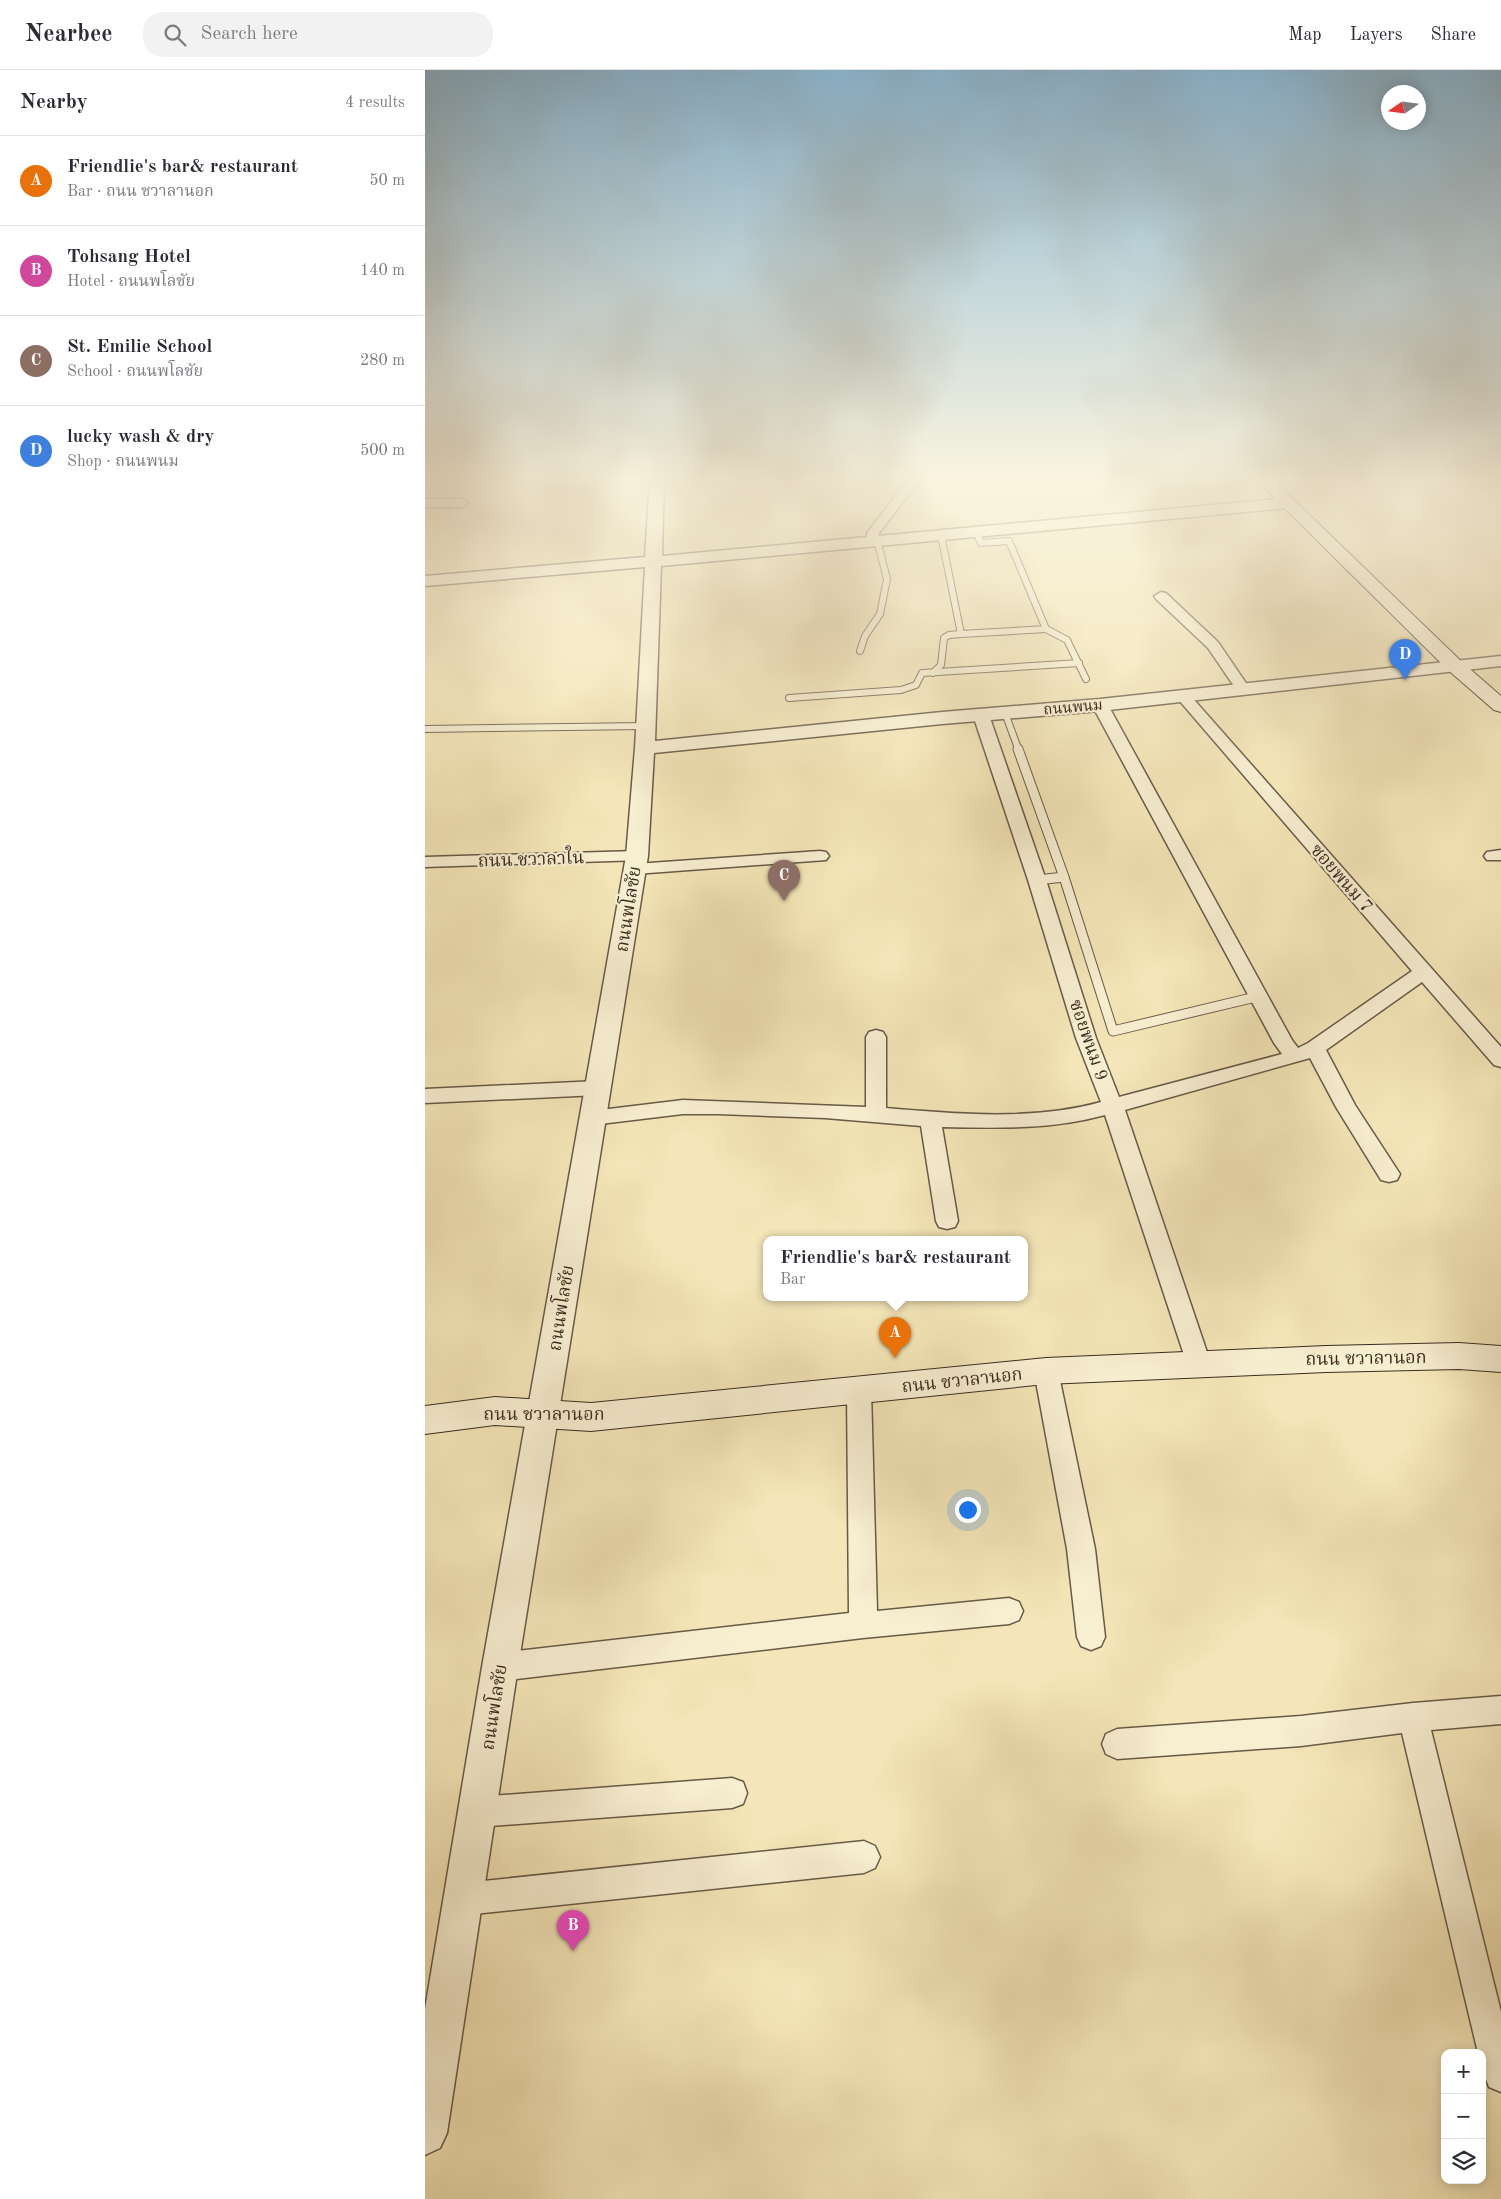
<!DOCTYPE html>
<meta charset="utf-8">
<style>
:root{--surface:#fff;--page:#f2f2f3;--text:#2b2b33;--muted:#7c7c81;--line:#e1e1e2;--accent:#0b8043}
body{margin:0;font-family:"Old Standard TT","Noto Serif Thai",serif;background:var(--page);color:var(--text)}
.controls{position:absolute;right:15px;bottom:15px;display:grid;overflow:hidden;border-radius:10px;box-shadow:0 2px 12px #0003}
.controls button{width:45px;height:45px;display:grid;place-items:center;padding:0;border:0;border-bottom:1px solid var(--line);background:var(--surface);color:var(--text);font:25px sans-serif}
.compass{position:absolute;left:956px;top:15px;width:45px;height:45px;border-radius:50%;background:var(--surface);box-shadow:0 2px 12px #0003;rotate:257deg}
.you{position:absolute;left:542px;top:1439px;width:18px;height:18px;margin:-12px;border:4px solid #fff;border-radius:50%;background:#1a73e8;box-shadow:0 0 0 8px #1a73e833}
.badge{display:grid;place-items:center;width:32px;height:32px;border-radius:50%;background:var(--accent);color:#fff;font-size:16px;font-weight:700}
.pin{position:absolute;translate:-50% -41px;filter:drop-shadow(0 1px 2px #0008)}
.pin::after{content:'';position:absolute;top:26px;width:18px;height:15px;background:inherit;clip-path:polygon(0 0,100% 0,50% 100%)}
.popup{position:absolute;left:338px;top:1166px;width:265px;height:65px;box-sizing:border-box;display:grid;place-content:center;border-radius:10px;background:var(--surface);filter:drop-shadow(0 1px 4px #0005);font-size:16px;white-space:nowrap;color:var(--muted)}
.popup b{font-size:19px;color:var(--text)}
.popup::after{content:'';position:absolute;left:50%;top:100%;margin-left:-10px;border:10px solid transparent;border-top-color:var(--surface)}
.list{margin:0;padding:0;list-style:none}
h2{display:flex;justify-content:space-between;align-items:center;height:65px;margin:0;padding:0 20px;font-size:21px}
h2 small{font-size:16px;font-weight:400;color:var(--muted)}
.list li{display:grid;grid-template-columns:32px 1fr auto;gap:15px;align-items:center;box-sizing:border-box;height:90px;padding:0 20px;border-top:1px solid var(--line)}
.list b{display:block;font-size:19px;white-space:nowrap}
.list p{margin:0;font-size:16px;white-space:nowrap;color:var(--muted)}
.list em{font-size:16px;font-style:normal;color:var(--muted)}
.icon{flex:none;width:28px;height:28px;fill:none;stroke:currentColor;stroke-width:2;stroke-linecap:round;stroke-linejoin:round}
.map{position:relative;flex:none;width:1076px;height:2129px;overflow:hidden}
header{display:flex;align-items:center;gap:30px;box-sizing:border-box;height:70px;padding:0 25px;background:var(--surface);border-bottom:1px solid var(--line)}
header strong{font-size:24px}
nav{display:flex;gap:28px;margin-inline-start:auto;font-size:18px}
.search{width:350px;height:45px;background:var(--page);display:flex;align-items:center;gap:12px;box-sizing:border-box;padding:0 18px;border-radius:20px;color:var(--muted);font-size:19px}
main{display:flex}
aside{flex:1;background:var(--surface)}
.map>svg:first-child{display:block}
</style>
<header>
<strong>Nearbee</strong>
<div class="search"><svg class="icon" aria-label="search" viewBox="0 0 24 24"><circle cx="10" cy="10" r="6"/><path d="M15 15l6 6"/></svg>Search here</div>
<nav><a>Map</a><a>Layers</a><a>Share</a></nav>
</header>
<main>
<aside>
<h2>Nearby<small>4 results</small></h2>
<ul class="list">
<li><span class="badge" style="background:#e8710a">A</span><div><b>Friendlie's bar&amp; restaurant</b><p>Bar · ถนน ชวาลานอก</p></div><em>50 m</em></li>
<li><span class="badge" style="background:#d1479c">B</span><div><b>Tohsang Hotel</b><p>Hotel · ถนนพโลชัย</p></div><em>140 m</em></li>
<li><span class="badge" style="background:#8d6e63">C</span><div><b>St. Emilie School</b><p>School · ถนนพโลชัย</p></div><em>280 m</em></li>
<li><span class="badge" style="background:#3f7fe0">D</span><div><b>lucky wash &amp; dry</b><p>Shop · ถนนพนม</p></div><em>500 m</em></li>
</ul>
</aside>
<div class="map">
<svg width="1076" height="2129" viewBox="0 0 1076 2129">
<rect width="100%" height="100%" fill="#f4e6b8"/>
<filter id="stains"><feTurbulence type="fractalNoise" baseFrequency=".004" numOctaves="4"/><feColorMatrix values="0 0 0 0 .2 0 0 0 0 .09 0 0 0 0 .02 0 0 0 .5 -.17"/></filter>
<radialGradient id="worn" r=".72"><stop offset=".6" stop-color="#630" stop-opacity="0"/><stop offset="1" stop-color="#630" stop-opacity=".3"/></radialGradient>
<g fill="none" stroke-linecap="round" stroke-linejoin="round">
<defs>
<g id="service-far1">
<path d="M1023 409 1043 410"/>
<path d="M516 465 536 564 621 559 584 471 556 473 551 462"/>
<path d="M621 559 642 570 661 609"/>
<path d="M435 581 440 566 455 544 462 509 452 470"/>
<path d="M508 603 516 595 519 568 524 565 536 564"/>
<path d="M364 628 476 620 491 615 497 603 654 593"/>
<path d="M580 643 594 681"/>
<path d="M0 659 221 656"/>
</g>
<g id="service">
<path d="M593 679 639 807 688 961 835 926"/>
<path d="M612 810 639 807"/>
</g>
<g id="minor">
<path d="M452 409H496L454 463 453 473 448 474 442 470V463L479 415 458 413Z"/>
<path d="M0 429H37L43 433 37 437H0Z"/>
<path d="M736 522 741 523 793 572 825 619 823 622H813L783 578 731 529 729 526Z"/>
<path d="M758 621 763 623 1076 977V997L1069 995 997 912 901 980 930 1035 975 1104 972 1110 964 1112 956 1110 911 1037 885 988 700 1040 786 1294 783 1301 774 1304 765 1301 762 1294 680 1045C625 1060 573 1058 517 1057L533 1151 530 1157 522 1159 514 1157 511 1151 496 1056 400 1048 293 1044H258L167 1055 160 1053 156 1048 160 1043 167 1041 258 1030 441 1037V967L444 962 451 960 458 962 461 967V1038C532 1044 607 1051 676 1032L651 968 603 810 548 645 551 642H561L564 645 621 810 671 968 694 1027 857 984 849 973 667 635 670 632H680L683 635 867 970 873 978 883 973 987 901 753 629 750 626 753 623Z"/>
<path d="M1076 780V790H1062L1059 786 1062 782Z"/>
<path d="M212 781 218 782 221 786 218 790 0 797V787Z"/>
<path d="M395 781 401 782 404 786 401 790 210 804 204 803 201 799 204 795 210 794Z"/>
<path d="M173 1011 180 1013 183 1018 180 1023 173 1025 0 1033V1019Z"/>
<path d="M621 1291 630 1294 633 1301 670 1479 680 1567 676 1576 666 1580 656 1576 652 1567 642 1479 609 1301 612 1294Z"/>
<path d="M434 1310 443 1313 446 1320 452 1541 584 1528 594 1532 598 1541 594 1550 584 1554 438 1568 75 1611 65 1607 61 1597 65 1587 75 1583 424 1543 422 1320 425 1313Z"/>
<path d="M1076 1626V1654L1006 1660 1076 1942V2022L1064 2017 1057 1999V1983H1053L977 1663 876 1676 692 1689 681 1684 677 1674 681 1664 692 1659 876 1646 988 1633Z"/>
<path d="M307 1708 318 1712 322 1723 318 1734 307 1738 53 1757 42 1753 38 1742 42 1731 53 1727Z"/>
<path d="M439 1771 450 1776 455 1787 450 1798 439 1803 39 1845 28 1840 23 1829 28 1818 39 1813Z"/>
</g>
<path id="tertiary" d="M225 409H239L237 486 863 428 868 430 871 433 868 436 863 438 236 496 230 671 517 642 675 629 1076 586V596L675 641 517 654 229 683 223 786 93 1597 22 2063 15 2078 0 2085V1939L57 1597 201 786 210 678 220 497 0 516V506L220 487Z"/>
<g id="secondary">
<path d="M830 409H847L1037 592 1076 626V642L1069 640 1023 600Z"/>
<path d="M1034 1273 1076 1276V1302L1034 1299 901 1302 621 1314 166 1361 70 1355 0 1364V1336L70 1327 166 1333 621 1288 901 1276Z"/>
</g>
</defs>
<use href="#service-far1" stroke="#685a48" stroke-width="8"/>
<use href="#service" stroke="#685a48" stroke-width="11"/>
<use href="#minor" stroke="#685a48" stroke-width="3"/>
<use href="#tertiary" stroke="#685a48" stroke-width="3"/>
<use href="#secondary" stroke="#3a2c22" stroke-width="2"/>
<use href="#service-far1" stroke="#f8efd1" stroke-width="6"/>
<use href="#service" stroke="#f8efd1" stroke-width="9"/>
<use href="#minor" fill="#f8efd1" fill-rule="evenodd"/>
<use href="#tertiary" fill="#f8efd1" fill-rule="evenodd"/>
<use href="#secondary" fill="#f8efd1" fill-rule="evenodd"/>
</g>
<linearGradient id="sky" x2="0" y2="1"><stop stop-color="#8bb8d5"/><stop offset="0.58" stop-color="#faf4df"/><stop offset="1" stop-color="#faf4df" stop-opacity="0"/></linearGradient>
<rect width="1076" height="707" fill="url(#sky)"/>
<g text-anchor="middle" stroke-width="4.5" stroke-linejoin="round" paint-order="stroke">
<g font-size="15" fill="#3a2c22" stroke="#f8efd1">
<text transform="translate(648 637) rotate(-5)" y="5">ถนนพนม</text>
</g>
<g font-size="18" fill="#3a2c22" stroke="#f8efd1">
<text transform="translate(106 789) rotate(-2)" y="6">ถนน ชวาลาใน</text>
<text transform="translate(917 808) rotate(49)" y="6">ซอยพนม 7</text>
<text transform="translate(203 839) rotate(-81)" y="6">ถนนพโลชัย</text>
<text transform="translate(664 970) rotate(71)" y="6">ซอยพนม 9</text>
<text transform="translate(136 1238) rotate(-81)" y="6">ถนนพโลชัย</text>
<text transform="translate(941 1288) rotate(-1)" y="6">ถนน ชวาลานอก</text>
<text transform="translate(537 1310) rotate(-6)" y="6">ถนน ชวาลานอก</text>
<text x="119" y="1350">ถนน ชวาลานอก</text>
<text transform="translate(69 1637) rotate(-81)" y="6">ถนนพโลชัย</text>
</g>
</g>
<rect width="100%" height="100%" filter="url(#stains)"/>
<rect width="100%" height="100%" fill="url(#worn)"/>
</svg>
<div class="controls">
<button>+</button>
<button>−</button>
<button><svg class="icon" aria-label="layers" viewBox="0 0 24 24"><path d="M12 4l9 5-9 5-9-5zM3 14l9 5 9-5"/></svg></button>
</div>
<svg class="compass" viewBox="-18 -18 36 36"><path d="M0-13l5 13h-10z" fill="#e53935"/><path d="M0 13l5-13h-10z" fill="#7c7c81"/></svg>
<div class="you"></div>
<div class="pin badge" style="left:470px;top:1288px;background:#e8710a">A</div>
<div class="popup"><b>Friendlie's bar&amp; restaurant</b>Bar</div>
<div class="pin badge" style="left:148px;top:1881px;background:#d1479c">B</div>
<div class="pin badge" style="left:359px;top:831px;background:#8d6e63">C</div>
<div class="pin badge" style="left:980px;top:610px;background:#3f7fe0">D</div>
</div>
</main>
